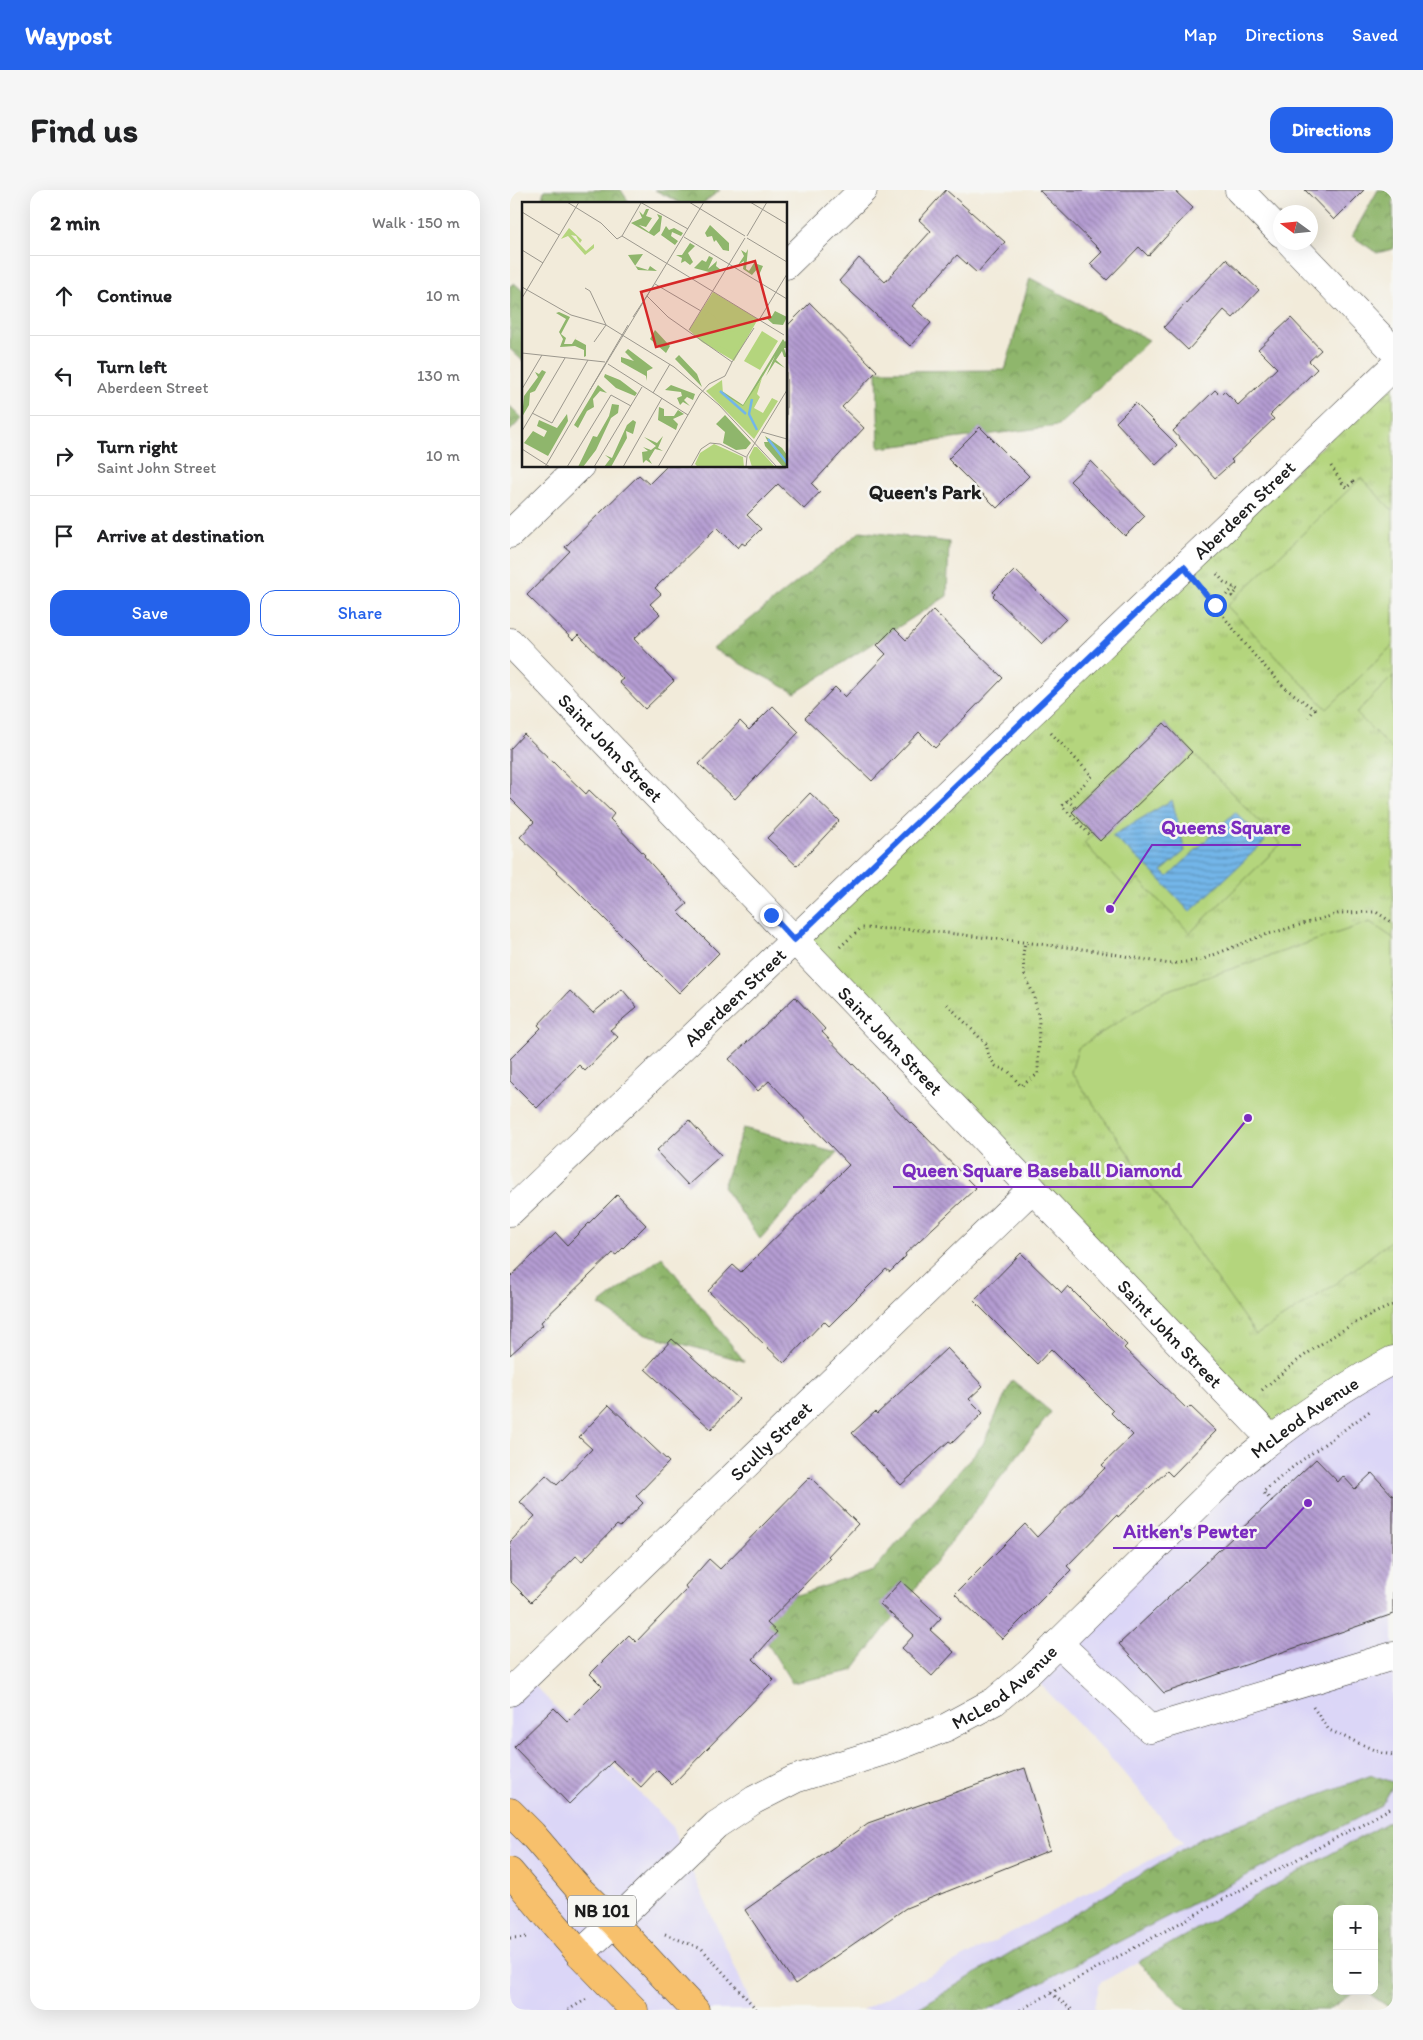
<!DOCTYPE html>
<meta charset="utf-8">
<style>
:root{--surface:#fff;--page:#f6f6f6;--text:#202124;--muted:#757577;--line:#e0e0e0;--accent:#2563eb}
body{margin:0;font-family:Itim,sans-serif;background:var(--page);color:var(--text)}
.controls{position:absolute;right:15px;bottom:15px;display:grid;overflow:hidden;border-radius:10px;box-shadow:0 5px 20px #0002}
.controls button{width:45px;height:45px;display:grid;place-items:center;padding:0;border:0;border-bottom:1px solid var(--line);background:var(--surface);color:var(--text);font:25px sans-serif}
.compass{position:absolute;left:763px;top:15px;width:45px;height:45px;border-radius:50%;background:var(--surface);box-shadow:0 5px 20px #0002;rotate:285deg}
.stop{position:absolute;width:15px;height:15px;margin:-11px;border:4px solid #2563eb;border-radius:50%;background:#fff}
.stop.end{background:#2563eb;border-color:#fff;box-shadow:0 1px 5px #0008}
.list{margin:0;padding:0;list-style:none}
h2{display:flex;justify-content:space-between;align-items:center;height:65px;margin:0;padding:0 20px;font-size:21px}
h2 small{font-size:16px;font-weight:400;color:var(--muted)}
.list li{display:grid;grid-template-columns:32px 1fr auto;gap:15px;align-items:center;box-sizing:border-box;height:80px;padding:0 20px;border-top:1px solid var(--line)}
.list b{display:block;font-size:19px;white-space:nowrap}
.list p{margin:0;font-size:16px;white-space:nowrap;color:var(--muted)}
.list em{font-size:16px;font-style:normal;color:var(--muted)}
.actions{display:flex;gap:10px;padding:15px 20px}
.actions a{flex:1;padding:11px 0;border:1px solid var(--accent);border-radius:15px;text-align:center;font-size:18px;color:var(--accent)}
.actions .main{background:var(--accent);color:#fff}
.icon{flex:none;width:28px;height:28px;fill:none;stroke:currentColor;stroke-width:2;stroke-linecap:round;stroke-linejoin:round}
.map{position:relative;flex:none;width:883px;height:1820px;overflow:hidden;border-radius:15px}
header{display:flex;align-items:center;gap:30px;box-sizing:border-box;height:70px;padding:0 25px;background:var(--accent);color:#fff}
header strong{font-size:24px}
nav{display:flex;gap:28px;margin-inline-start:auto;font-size:18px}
.intro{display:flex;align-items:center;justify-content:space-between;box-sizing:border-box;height:120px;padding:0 30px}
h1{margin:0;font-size:35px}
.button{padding:12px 22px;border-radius:15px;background:var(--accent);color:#fff;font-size:18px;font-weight:700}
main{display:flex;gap:30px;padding:0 30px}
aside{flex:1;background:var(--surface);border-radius:15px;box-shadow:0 5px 20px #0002}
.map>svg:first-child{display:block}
</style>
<header>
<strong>Waypost</strong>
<nav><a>Map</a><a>Directions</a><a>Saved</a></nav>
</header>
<div class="intro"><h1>Find us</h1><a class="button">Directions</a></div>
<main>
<aside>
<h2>2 min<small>Walk · 150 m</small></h2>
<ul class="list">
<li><svg class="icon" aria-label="ahead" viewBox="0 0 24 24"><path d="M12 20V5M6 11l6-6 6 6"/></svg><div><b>Continue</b></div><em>10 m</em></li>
<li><svg class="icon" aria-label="left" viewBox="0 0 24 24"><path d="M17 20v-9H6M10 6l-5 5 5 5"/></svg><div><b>Turn left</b><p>Aberdeen Street</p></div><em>130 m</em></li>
<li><svg class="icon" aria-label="right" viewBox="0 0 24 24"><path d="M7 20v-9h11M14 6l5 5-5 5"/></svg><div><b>Turn right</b><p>Saint John Street</p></div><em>10 m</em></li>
<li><svg class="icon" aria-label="arrive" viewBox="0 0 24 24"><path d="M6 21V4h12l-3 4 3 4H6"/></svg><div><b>Arrive at destination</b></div></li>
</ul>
<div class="actions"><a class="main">Save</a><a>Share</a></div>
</aside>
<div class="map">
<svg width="883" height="1820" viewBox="0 0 883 1820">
<defs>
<pattern id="forest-crowns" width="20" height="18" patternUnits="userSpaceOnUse" patternTransform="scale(1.25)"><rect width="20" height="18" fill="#8fb66c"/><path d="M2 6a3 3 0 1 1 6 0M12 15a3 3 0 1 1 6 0" fill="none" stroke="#749358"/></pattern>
<pattern id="park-tufts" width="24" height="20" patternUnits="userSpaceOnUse" patternTransform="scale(1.25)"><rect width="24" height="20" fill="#b4d57d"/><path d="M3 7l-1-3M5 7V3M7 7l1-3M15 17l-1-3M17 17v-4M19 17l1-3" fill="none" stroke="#9ab66b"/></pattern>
<pattern id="water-rules" width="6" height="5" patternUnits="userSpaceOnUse" patternTransform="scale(1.25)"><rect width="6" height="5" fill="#73b6e9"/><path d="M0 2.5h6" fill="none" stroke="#5e93bc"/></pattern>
<pattern id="building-back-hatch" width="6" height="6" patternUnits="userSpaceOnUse" patternTransform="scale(1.25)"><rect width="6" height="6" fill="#b49cd2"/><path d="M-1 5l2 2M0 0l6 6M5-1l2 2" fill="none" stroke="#927eaa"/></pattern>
</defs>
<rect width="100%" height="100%" fill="#f6f6f2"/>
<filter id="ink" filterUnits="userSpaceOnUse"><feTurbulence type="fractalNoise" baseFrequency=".02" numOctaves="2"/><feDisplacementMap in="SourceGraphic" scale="10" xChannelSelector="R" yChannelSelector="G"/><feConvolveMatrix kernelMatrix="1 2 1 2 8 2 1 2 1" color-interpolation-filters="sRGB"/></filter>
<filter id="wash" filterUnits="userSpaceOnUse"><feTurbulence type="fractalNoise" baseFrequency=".0096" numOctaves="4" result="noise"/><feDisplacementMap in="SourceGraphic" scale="20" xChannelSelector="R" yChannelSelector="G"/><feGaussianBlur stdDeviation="1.12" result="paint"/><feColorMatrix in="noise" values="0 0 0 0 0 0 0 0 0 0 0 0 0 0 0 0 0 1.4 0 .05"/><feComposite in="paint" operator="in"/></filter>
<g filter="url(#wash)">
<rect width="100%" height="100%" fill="#f2ebda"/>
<g fill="#dbd6f7">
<path d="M883 1170V1629L590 1793 584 1817 586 1820H352L673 1653 606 1574 519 1482 729 1275Z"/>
<path d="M15 1486 161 1635 244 1820H0V1502Z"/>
</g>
<g fill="url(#forest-crowns)" stroke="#566944">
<path d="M34 0H111L120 14H31Z"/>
<path d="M145 0H210L192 14H172Z"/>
<path d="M868 0H883V59L867 63 842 46Z"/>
<path d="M520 88 639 150 548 236 369 258 367 181 495 180Z"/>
<path d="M4 93 14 102V172L0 159V96Z"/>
<path d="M0 216 12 228 0 241Z"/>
<path d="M351 341 439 352 437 406 285 503 203 459Z"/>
<path d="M233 938 327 963 250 1049 213 997Z"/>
<path d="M152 1067 234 1171 132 1143 89 1115Z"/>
<path d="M502 1190 541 1222 342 1481 282 1493 251 1443 261 1413 363 1381 473 1254Z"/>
<path d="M862 1585 883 1592V1596L871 1616 477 1820H405L691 1648Z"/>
<path d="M883 1629V1820L855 1801H864V1719H827V1801H846L818 1820H677L628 1772Z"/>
</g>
<path fill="url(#park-tufts)" stroke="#68784c" d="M883 190V1170L761 1249 284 750Z"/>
<g fill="#b4d57d" stroke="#68784c">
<path d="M851 288 883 321V455L817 519 717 416Z"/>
<path d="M883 486V560L846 523Z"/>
<path d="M654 533 771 654 680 743 628 689 617 699 574 653 583 644 562 622Z"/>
<path d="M860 732 883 748V1049L821 1097 746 1145 561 882 568 858 656 801Z"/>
</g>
<path fill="url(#water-rules)" stroke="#486982" d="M662 610 675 661 652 681 658 687 725 622 755 651 680 722 642 681 602 646Z"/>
<g id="blocks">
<g fill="url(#building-back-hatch)">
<path d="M436 0 495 52 467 83 447 65 402 116 421 133 400 156 329 91 349 68 375 92 421 41 409 30Z"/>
<path d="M529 0H664L683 18 638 66 629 57 597 90 580 74 592 62Z"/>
<path d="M795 0H854L824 30Z"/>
<path d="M716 69 749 100 723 128 714 120 678 160 654 137Z"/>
<path d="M300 113 367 181 332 217 354 238 302 294 310 302 294 319 268 294 237 325 251 339 235 355 232 353 228 358 207 337 145 398 151 404 140 414 150 424 124 449 164 491 135 519 109 492 113 489 68 445 63 450 17 405 60 361 55 357 129 285 139 294 157 276H276V137Z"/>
<path d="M781 128 811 160 799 171 807 179 760 225 764 229 721 270 723 272 705 288 663 241 705 200 710 205 714 201 728 215 767 178 748 159Z"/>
<path d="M625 213 667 255 646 275 606 232Z"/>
<path d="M470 237 519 286 487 318 438 269Z"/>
<path d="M581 271 635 326 615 346 560 291Z"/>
<path d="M505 380 556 429 532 454 483 406 485 404 483 402Z"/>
<path d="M423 420 493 488 425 558 409 542 362 591 295 528 325 497 335 507 376 464 367 455 384 438 396 450Z"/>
<path d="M263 516 289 542 225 609 189 574 230 531 239 540Z"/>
<path d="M654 533 682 562 590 651 562 622Z"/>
<path d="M14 544 76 604 79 600 104 624 100 629 135 665 134 666 177 714 168 722 209 763 169 803 64 698 10 647 24 632 0 608V559Z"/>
<path d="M300 603 329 631 287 676 257 648Z"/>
<path d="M112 799 127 817 100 840 108 847 75 881 69 875 27 918 0 891V869L31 838 28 835 60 801 83 823Z"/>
<path d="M285 807 315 839 312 842 401 934 402 933 466 998 395 1064 396 1066 380 1082 376 1079 319 1136 314 1131 274 1173 198 1101 223 1075 231 1082 339 975 259 891 248 901 219 869Z"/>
<path d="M179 930 211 965 178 995 146 961Z"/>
<path d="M107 1005 136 1035 106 1065 103 1063 31 1132 33 1135 0 1165V1087L46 1043 57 1055Z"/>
<path d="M511 1063 552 1103 558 1096 617 1155 614 1158 677 1219 680 1216 706 1241 662 1286 657 1281 608 1327 607 1325 557 1376 561 1380 492 1449 445 1404 515 1334 527 1347 595 1278 592 1275 623 1245 601 1223 603 1221 541 1159 527 1174 464 1111Z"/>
<path d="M162 1149 229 1209 201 1239 135 1179Z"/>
<path d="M437 1158 473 1196 459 1209 473 1223 442 1253 439 1251 391 1295 342 1243 365 1222 367 1224Z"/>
<path d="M99 1215 159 1272 126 1306 133 1313 110 1337 107 1335 72 1371 66 1366 21 1412 0 1391V1352L25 1326 10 1312 36 1285 47 1295 82 1259 69 1247Z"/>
<path d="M806 1269 828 1292 833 1286 845 1299 862 1283 883 1306V1424L654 1503 609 1454Z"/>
<path d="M300 1287 348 1334 318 1366 320 1368 257 1433 267 1442 243 1469 264 1490 162 1595 147 1580 131 1597 103 1571 59 1614 4 1557 44 1518 57 1531 92 1496 80 1484 119 1445 126 1452 177 1399 175 1396 199 1369 210 1379Z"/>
<path d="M391 1391 431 1428 420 1440 444 1462 422 1486 392 1458 404 1445 370 1414Z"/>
<path d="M515 1578 540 1660 396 1718 285 1794 235 1720 358 1633Z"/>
</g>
</g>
</g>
<g filter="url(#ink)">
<use href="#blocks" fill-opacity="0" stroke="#3c3b38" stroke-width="1"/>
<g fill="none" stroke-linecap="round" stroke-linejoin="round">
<defs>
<g id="minor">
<path d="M729 0 771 43"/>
<path d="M780 52 883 160"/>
<path d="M276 75 353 0"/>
<path d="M0 344 70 276"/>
<path id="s1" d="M0 452 761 1249"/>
<path id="s2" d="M0 1022 883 177"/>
<path d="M548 1453 640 1539 883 1466"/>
<path id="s3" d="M0 1502 522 999"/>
<path id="s4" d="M70 1764 104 1733 206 1635 244 1610 285 1589 381 1559 437 1537 485 1511 519 1482 729 1275C777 1236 828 1199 883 1170"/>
</g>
<g id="major">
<path d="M0 1622 22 1644 69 1699 104 1733 185 1820"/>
<path d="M0 1682 70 1764 124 1820"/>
</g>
</defs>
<use href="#minor" stroke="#3c3b38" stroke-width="29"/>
<use href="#major" stroke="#3c3b38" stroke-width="29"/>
<g stroke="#3c3b38" stroke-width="3" stroke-dasharray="1 4" stroke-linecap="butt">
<path d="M821 276 836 298 843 292 844 294"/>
<path d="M707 384 714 392 728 400 722 406 725 408"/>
<path d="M692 399 744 465 775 498 804 519 798 527"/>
<path d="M705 415 724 398"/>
<path d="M541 543 582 586 552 616 581 646"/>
<path d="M557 610 566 618"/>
<path d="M330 757 351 738 412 740 580 760 660 774 691 770 748 747 831 723 866 722 883 733"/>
<path d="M437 814 476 854 479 867 486 876 499 882 511 896 528 884 529 829 523 803 514 784 513 764 515 752"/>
<path d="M752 1200C792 1165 834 1135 883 1115"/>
<path d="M762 1311 753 1302 784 1276 860 1221"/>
<path d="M803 1517 819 1540 871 1563 883 1565"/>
<path d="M155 1744 192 1759 247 1820"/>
<path d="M0 1748 18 1747"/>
<path d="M541 1803 562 1820"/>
<path d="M58 1820 77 1809"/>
<path d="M510 1820 883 1617"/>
</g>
<use href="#minor" stroke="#fff" stroke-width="28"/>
<use href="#major" stroke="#f7c06c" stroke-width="28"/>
</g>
</g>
<g fill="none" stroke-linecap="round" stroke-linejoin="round" filter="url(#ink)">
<path stroke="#2563eb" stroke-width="6" d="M261 725 284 750 674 377 705 415"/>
</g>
<g text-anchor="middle" stroke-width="5" stroke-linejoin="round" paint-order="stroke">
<rect fill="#f6f6f2" stroke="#5d5d5c" stroke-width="1" x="58" y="1705.5" width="68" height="31" rx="4"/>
<g font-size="18" font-weight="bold" fill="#1c1c1c">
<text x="92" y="1727">NB 101</text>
</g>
<g font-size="19" fill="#1c1c1c" stroke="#f6f6f2">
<text dy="7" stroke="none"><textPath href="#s2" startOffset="1016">Aberdeen Street</textPath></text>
<text dy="7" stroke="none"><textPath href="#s1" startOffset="146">Saint John Street</textPath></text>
<text dy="7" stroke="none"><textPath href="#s2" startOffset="311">Aberdeen Street</textPath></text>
<text dy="7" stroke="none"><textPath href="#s1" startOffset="551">Saint John Street</textPath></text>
<text dy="7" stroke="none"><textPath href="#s1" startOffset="956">Saint John Street</textPath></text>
<text dy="7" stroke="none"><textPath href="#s4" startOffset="915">McLeod Avenue</textPath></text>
<text dy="7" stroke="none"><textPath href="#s3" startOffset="362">Scully Street</textPath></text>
<text dy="7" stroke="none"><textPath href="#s4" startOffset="510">McLeod Avenue</textPath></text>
</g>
<g font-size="20" font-weight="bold" fill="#1c1c1c" stroke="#f6f6f2">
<text x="415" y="309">Queen's Park</text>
</g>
</g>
<g transform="translate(12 12)">
<rect width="265" height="265" fill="#f2ebda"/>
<path d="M47 26 60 38 58 41 54 34 49 33 64 49 72 42V46L63 53 46 34 39 37ZM192 242 221 255 222 265H176L173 262 178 251ZM232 245H235L253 265H230L227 255Z" fill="#b4d57d"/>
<path d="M124 7H127L124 14 130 16 124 25 117 23 127 30 137 16 135 12 140 14 138 29 132 34 109 21 120 16 117 9 121 13ZM188 23 207 41V49L201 48 194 38 192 40 190 34 185 35 183 31ZM144 24 147 28 152 26 161 31 159 34 150 30 149 34 156 39 153 43 139 33ZM168 41 173 44 166 51 171 60 168 63 163 59 159 61 160 56 154 53H160ZM226 47 224 67 227 69 232 61 241 64 237 73 236 66 230 73 221 67 222 59 216 63 222 54 219 48 224 51ZM121 52 113 64 126 68 128 64 135 69 116 68 106 53ZM187 54 191 56 186 67 195 59 194 64 199 68 187 70 172 66 180 58 184 60ZM253 109 265 115 261 123 251 122 243 115 250 114ZM37 110 48 115 39 132 44 136 42 142H50L55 134 53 137 64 143V154L62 155V148L53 144 38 145 41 137 37 130 44 117 34 111ZM133 128 148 144 144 151 128 137ZM261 137 263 140 265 137V146H262L265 155H262L260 149 254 158 263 166 253 160 244 174 253 154 229 194 222 216 197 187 221 203ZM106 147 131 166 125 169V179L124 174 99 160V155L112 159 103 150ZM157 153 175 172 180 185 153 157ZM20 168 24 170 13 189 8 191 7 203 0 215 2 194 16 175 13 170 17 172ZM83 172 98 178 115 191 113 194 94 186 82 175ZM76 183 85 191 78 189 71 197 72 205 65 209 56 226 52 223ZM149 183 173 192 171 198 165 195 162 198 168 204 161 200 158 203 155 196 160 194 159 190 143 188ZM90 202 97 203 96 211 89 216 74 248 61 265H56L71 234 75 235 87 214ZM137 205 142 207V214H152L156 208 162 212 151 217 156 222 154 228 136 218ZM45 212 46 219 26 254 2 241 11 229 22 235 25 229 15 224 17 218 35 226ZM203 213 229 241 224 247 214 248 201 241 203 230 194 222ZM111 218 114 220 111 232 104 229 105 236 89 265H82L88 257 83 253 90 256 105 223ZM141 234 136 246 141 249 133 247 127 257 130 262 124 258 121 261 120 250 126 249 121 245 129 248 134 244 122 235 135 241ZM243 234 260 246 265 253V265H261L243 244 242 240H246Z" fill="#8fb66c"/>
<path d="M191 90 236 117 212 159 180 140 167 128ZM240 176 235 192 238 195 232 206 241 211 250 196 256 199 232 237 184 189 200 178 201 192 221 204Z" fill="#b4d57d"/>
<path d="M187 109 202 126 188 134 174 125ZM205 129 215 130 221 135 211 151 192 141ZM240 129 256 139 238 168 222 159Z" fill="#b4d57d"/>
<path fill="none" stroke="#73b6e9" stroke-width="2.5" d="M198 189 224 212M230 197 227 212 235 228M246 237 265 261"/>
<path fill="none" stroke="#9c988e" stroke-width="1" d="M45 0 79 21 95 37 100 34M118 0 166 27M167 0 223 34M228 0 265 22M0 10 37 33M100 34 262 133M100 34 119 1M225 34 245 0M162 35 265 97M225 36 265 60M0 48 21 61M133 82 179 109M0 85 49 113 84 123 152 165 197 203 255 265M63 86 68 89 84 123M125 94 146 115 210 160M0 96 57 0M111 115 132 83M237 118 265 72M167 128 223 36M72 140 84 123M0 151 83 160M210 160 232 126M86 162 166 213M0 187 20 153M68 188 182 0M131 191 148 162M10 211 30 221 66 158M0 229 43 156M240 230 265 237M0 247 28 265M23 265 106 123M45 265 89 193 109 204M72 265 120 185M101 265 140 196M136 265 178 192 187 182 203 174 210 160M169 265 179 247 188 241 198 242 224 255M224 265 225 254 265 188"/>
<path fill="#d62828" fill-opacity="0.15" stroke="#d62828" stroke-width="2.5" d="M233 59 248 115 134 145 119 90Z"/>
<rect width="265" height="265" fill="none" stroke="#1c1c1c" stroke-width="2.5"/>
</g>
<path fill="none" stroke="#7b2cbf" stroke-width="2" d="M600 719L642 655H791M738 928L682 997H383M798 1313L756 1358H603"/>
<g fill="#7b2cbf" stroke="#f6f6f2" stroke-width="2">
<circle cx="600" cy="719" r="5"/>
<circle cx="738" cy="928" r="5"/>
<circle cx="798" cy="1313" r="5"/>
</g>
<g font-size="20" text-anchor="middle" font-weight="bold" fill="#7b2cbf" stroke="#f6f6f2" stroke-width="5" stroke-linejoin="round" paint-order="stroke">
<text x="716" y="644">Queens Square</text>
<text x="532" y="987">Queen Square Baseball Diamond</text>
<text x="680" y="1348">Aitken's Pewter</text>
</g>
</svg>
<div class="controls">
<button>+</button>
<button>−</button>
</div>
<svg class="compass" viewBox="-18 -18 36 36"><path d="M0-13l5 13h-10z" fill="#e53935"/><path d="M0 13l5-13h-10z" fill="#757577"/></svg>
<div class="stop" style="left:705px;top:415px"></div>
<div class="stop end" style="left:261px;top:725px"></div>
</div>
</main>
